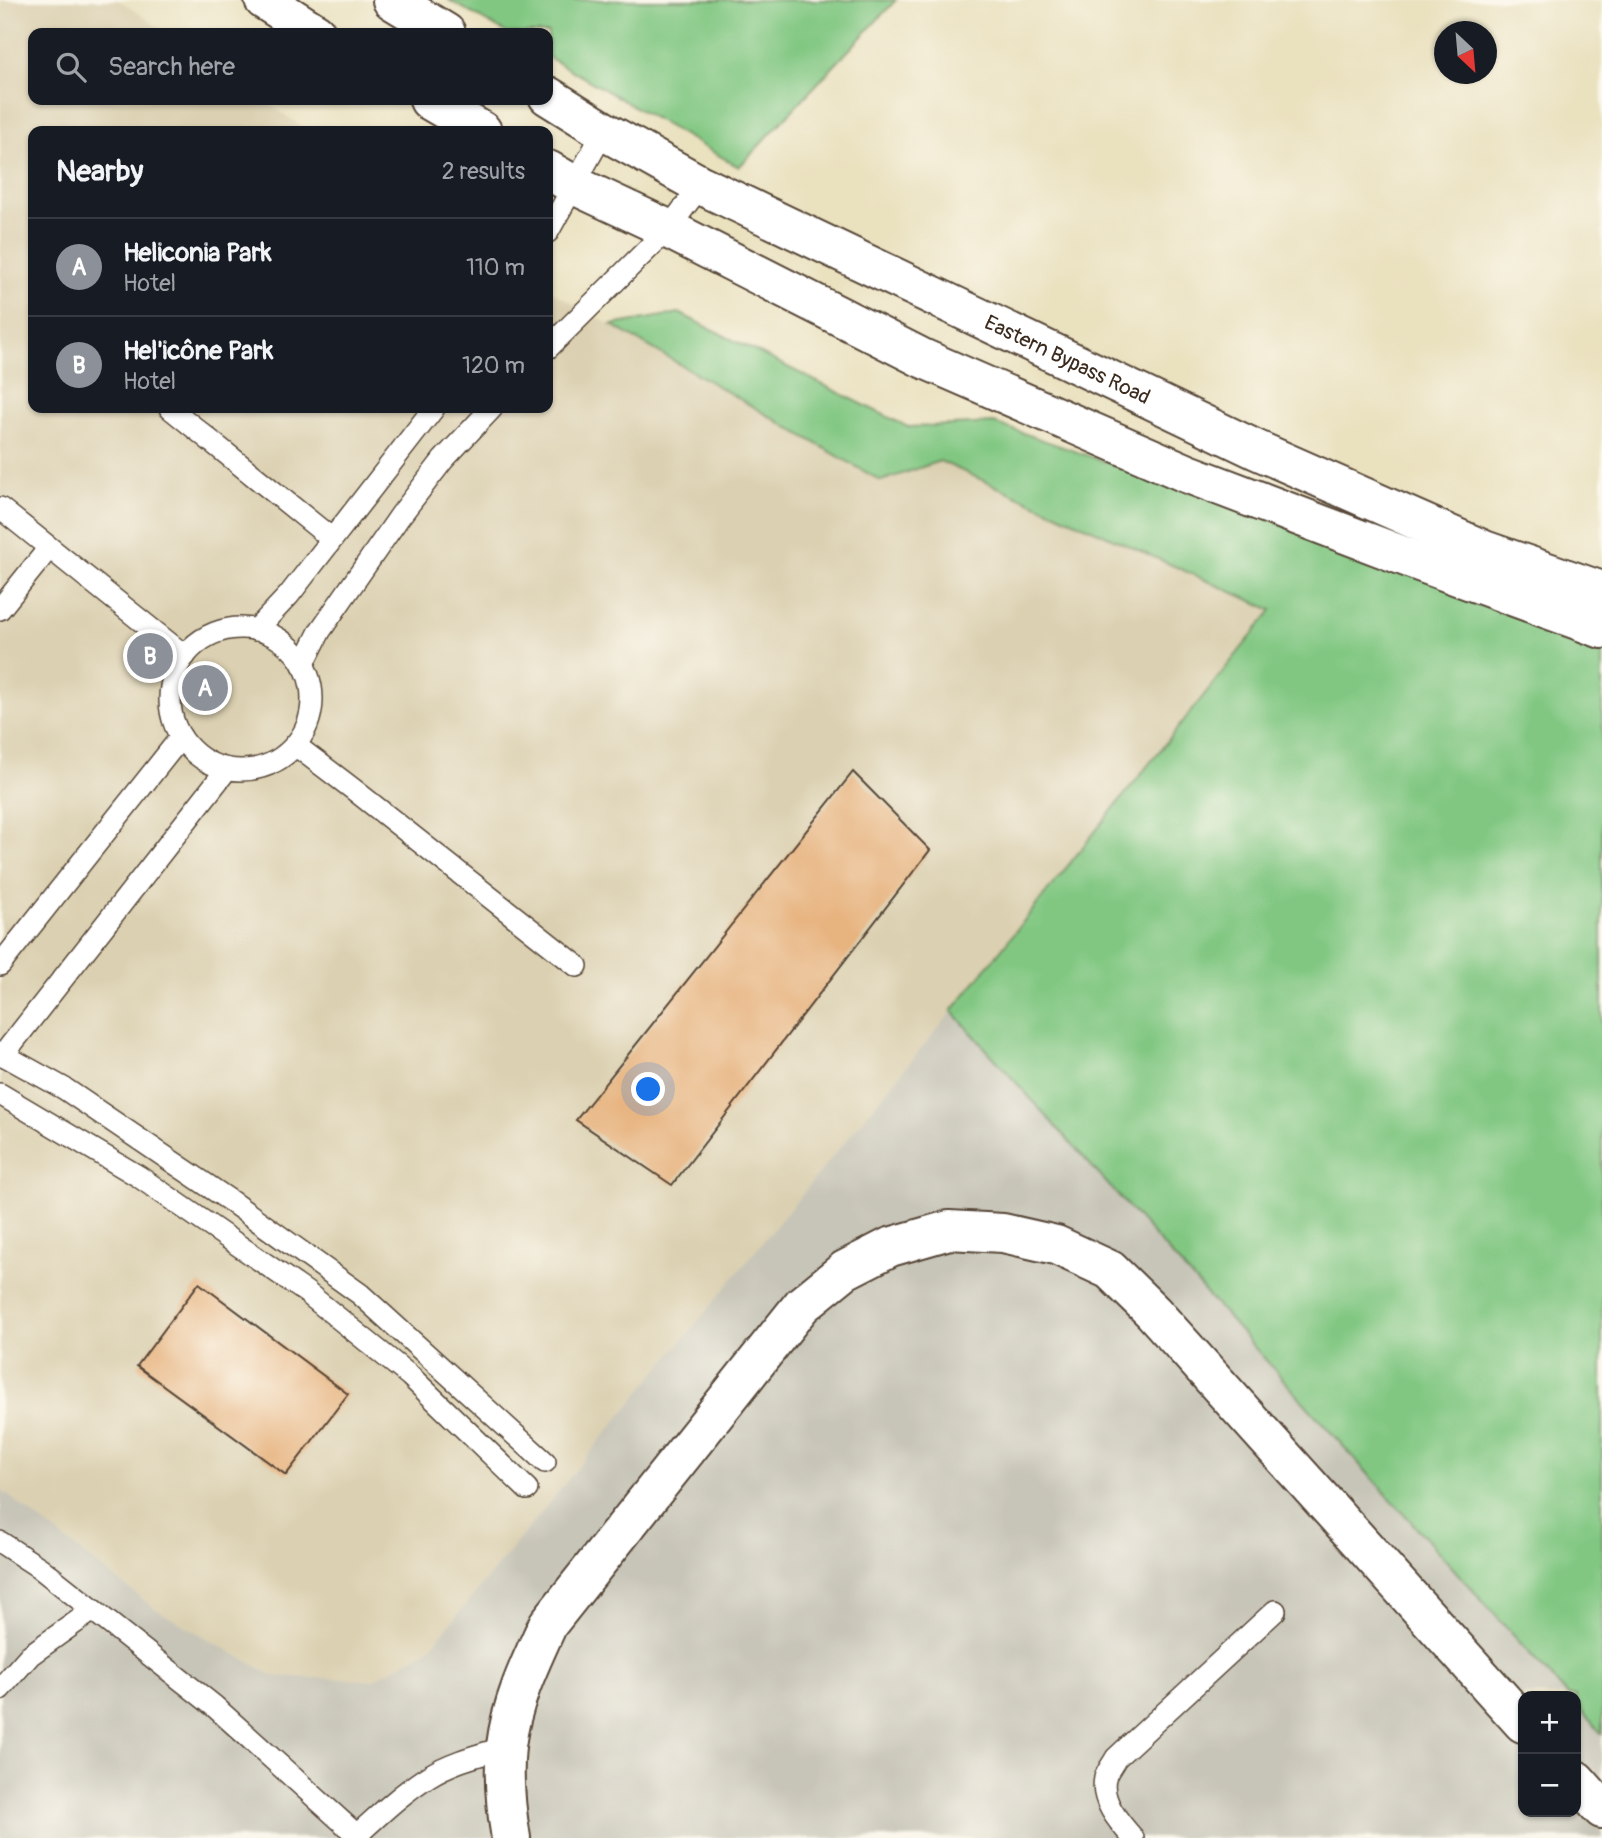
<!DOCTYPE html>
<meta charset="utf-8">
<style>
:root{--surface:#171b24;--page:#242831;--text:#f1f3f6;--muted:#9ea1a6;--line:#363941;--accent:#8c9099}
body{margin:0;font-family:Pangolin,sans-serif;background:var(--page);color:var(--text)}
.controls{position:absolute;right:21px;bottom:21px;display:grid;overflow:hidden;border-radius:14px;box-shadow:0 2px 5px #0004}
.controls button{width:63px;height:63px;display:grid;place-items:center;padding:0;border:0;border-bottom:2px solid var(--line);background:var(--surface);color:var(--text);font:35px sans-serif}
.compass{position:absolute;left:1434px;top:21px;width:63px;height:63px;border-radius:50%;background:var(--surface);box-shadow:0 2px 5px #0004;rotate:154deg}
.you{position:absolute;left:649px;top:1090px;width:24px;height:24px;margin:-18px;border:5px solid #fff;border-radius:50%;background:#1a73e8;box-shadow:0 0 0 10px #1a73e833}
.badge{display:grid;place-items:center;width:46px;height:46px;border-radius:50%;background:var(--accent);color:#fff;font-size:23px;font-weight:700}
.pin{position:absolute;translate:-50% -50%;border:4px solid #fff;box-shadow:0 2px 7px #0006}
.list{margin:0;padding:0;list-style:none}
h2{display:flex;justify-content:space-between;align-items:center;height:91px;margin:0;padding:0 28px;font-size:30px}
h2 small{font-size:23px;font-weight:400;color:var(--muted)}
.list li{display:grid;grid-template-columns:46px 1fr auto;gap:21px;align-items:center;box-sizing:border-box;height:98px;padding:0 28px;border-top:2px solid var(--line)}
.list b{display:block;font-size:26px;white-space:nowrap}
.list p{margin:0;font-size:23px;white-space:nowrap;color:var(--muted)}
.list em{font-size:23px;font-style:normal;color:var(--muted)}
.icon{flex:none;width:38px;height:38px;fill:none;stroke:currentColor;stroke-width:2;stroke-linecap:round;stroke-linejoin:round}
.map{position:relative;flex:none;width:1602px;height:1838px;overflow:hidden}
.search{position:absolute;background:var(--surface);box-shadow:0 2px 5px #0004;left:28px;top:28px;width:525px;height:77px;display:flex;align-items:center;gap:18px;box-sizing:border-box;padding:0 24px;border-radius:14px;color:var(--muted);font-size:26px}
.panel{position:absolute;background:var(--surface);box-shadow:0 2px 5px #0004;left:28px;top:126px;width:525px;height:287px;border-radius:14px}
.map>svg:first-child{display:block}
</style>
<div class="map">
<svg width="1602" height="1838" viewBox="0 0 1602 1838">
<rect width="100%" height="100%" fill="#fbf7ec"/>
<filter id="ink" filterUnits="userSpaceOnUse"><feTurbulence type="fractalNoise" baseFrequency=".0143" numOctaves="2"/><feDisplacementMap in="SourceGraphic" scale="14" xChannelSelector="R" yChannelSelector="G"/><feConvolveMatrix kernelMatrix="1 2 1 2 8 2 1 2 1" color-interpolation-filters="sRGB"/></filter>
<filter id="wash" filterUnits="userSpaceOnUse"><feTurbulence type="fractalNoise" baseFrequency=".00686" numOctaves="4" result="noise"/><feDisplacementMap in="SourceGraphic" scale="28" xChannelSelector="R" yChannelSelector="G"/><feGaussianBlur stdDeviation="1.57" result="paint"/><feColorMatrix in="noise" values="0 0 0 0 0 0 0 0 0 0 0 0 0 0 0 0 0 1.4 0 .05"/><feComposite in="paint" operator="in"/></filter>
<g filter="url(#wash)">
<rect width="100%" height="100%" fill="#eae1bf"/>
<path fill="#dbd0b1" d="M0 0H119L167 33H33V100H263L308 131H33V408H548V289L881 481 940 461 1273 610 952 1011 430 1648 373 1680 274 1676 154 1608 0 1489Z"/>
<path fill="#c7c5b8" d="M952 1011 1568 1696H1523V1812H1576V1705L1602 1734V1838H0V1489L154 1608 274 1676 373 1680 430 1648Z"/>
<g fill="#81c782" stroke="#5e7850" stroke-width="2">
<path d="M449 0H896L739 167 548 57V33H507Z"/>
<path d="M679 313 908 427 994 423 1602 635V1734L1576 1705V1696H1568L952 1011 1272 610 940 461 881 481 612 325Z"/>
</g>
<g id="blocks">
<g fill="#e7b480">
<path d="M853 772 930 850 672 1185 576 1120Z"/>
<path d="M199 1283 348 1394 286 1475 137 1366Z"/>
</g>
</g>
</g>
<g filter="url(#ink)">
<use href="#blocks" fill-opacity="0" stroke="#554536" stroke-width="2"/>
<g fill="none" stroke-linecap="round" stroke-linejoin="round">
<defs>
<g id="service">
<path d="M548 232 604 131"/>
<path d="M548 348 668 229 701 185"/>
<path d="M170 408 332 539"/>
<path d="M0 508 185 656"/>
<path d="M0 609 49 548"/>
<circle cx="241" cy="699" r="71"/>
<path d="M256 630 289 595 434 408"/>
<path d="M303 665 320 631 400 516 443 460 492 408"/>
<path d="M295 745 353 789 577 966"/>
<path d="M0 965 181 737"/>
<path d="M0 1053 65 1089 229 1200 360 1294 545 1462"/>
<path d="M0 1056 3 1055 227 769"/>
<path d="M0 1094 138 1176 306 1292 410 1376 527 1489"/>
<path d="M0 1542 40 1568 214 1706 360 1838"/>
<path d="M0 1689 30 1655 93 1610"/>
<path d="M358 1834C380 1814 403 1792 429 1776 453 1761 480 1755 506 1747"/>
<path d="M1133 1838C1119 1822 1100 1801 1105 1778 1107 1771 1113 1764 1116 1758L1275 1611"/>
</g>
<g id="minor">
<path d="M1576 1780 1602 1809"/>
<path d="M511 1838C506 1809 503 1775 506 1746 511 1703 530 1663 548 1624L802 1305 845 1270 890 1247 949 1230 1003 1233 1056 1245 1110 1270 1153 1312 1523 1723"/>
</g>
<g id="primary">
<path d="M264 0 316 33"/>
<path d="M392 0 446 33"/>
<path id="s1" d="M548 96 604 131 701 185 1257 450 1484 550 1602 591"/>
<path d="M429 100 482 131"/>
<path d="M548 170 574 185 668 229 922 358 1186 473 1422 563 1602 629"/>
</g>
</defs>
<use href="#service" stroke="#554536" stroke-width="24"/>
<use href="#minor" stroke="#554536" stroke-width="42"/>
<use href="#primary" stroke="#554536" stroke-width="42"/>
<use href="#service" stroke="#fff" stroke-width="21"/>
<use href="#minor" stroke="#fff" stroke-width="38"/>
<use href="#primary" stroke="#fff" stroke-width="38"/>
</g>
</g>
<g text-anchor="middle" stroke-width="5" stroke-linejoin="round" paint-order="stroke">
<g font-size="21" fill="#3b2a1e" stroke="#fbf7ec">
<text dy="7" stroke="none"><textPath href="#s1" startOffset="583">Eastern Bypass Road</textPath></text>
</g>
</g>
</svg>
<div class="controls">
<button>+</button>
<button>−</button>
</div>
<svg class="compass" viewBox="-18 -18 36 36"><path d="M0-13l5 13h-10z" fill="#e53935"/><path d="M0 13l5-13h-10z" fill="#9ea1a6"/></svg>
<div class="you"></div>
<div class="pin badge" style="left:205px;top:688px">A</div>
<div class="pin badge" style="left:150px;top:656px">B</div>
<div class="search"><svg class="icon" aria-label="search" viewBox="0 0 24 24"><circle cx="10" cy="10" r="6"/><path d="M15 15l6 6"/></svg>Search here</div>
<section class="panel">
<h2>Nearby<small>2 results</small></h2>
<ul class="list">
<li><span class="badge">A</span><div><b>Heliconia Park</b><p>Hotel</p></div><em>110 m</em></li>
<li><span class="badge">B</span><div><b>Hel'icône Park</b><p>Hotel</p></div><em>120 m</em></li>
</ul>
</section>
</div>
